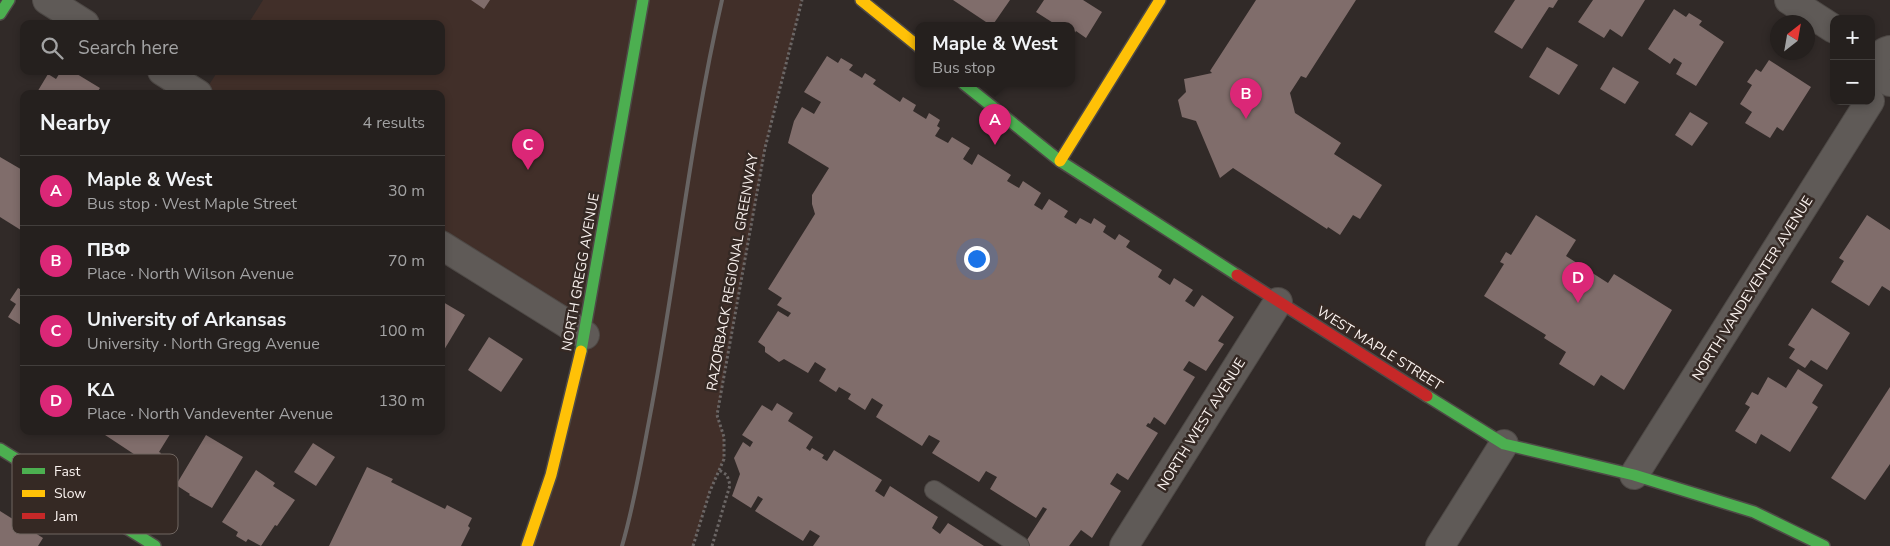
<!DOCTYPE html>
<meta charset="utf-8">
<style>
:root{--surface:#25201e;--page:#2d2827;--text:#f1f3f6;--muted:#a3a3a4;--line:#423e3c;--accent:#db2777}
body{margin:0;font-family:"Nunito Sans",sans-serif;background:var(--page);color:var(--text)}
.controls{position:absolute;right:15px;top:15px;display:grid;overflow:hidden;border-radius:10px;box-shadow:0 2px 8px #0003}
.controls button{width:45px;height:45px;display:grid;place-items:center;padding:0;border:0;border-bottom:1px solid var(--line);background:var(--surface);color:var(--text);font:25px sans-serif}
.compass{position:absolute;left:1770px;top:15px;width:45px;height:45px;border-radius:50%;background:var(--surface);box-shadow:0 2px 8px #0003;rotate:31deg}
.you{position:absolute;left:976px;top:258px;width:18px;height:18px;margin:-12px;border:4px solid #fff;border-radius:50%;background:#1a73e8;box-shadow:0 0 0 8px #1a73e833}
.badge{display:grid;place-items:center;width:32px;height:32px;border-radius:50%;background:var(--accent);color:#fff;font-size:16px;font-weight:700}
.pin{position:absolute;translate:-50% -41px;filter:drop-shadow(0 1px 2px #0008)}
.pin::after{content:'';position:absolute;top:26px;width:18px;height:15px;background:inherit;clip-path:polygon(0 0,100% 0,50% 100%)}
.popup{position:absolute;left:915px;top:22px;width:160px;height:65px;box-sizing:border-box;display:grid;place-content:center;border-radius:10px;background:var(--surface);filter:drop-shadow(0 1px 4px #0005);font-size:16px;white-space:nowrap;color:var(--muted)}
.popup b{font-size:19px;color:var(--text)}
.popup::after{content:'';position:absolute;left:50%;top:100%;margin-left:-10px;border:10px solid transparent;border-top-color:var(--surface)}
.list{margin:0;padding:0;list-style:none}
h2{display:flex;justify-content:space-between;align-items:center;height:65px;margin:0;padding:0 20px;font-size:21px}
h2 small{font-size:16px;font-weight:400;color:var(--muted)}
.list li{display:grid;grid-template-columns:32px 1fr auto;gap:15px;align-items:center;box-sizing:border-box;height:70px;padding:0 20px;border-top:1px solid var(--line)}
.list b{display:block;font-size:19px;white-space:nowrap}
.list p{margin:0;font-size:16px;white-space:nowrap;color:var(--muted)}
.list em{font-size:16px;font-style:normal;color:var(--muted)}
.icon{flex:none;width:28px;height:28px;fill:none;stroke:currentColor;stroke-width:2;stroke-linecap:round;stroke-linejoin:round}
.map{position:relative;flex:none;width:1890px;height:546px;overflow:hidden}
.search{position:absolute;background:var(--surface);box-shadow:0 2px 8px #0003;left:20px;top:20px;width:425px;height:55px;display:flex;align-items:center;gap:12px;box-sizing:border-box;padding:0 18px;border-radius:10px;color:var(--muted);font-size:19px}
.panel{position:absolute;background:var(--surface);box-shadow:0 2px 8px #0003;left:20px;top:90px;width:425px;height:345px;border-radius:10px}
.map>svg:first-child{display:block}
</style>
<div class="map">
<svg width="1890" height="546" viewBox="0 0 1890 546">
<rect width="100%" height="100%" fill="#312a28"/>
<path fill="#412f29" d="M263 0H802L765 148 717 415 724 437V459L710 491 693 546H527L585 335 441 245V94H203L218 71H441V24H248Z"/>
<g fill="#806d6b">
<path d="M471 0H490L484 9Z"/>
<path d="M953 0H1010L992 26Z"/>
<path d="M1044 0H1083L1102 12 1086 38 1076 31 1073 36 1071 26H1058L1036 12Z"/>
<path d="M1256 0H1356L1306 78 1301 76 1290 93 1295 113 1341 143 1334 154 1382 185 1360 219 1353 215 1340 235 1328 227 1327 229 1233 168 1220 178 1196 121 1182 117 1178 100 1186 92 1184 79 1212 73 1210 71Z"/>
<path d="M1515 0H1558L1553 8 1549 7 1522 49 1494 32Z"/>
<path d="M1593 0H1645L1622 37 1610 29 1604 38 1578 22Z"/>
<path d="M1674 9 1686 17 1689 13 1702 21 1699 25 1724 42 1696 86 1676 74 1682 63 1674 58 1670 64 1648 49Z"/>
<path d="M1547 47 1578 65 1559 95 1529 77Z"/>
<path d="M827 56 838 63 841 58 853 65 849 70 862 78 865 73 876 80 873 84 900 102 903 97 916 105 913 111 926 119 929 113 940 120 937 126 940 128 935 136 948 143 952 137 970 148 963 159 972 165 978 154 1011 175 1007 181 1019 188 1023 181 1041 193 1034 205 1042 210 1049 199 1068 211 1064 217 1076 224 1080 218 1091 224 1094 218 1106 226 1103 232 1115 240 1119 234 1130 241 1126 247 1162 270 1158 277 1170 285 1174 278 1193 290 1185 301 1194 307 1202 295 1234 317 1218 341 1224 344 1206 371 1189 361 1183 370 1195 377 1165 425 1154 417 1150 424 1148 423 1146 426 1158 433 1128 480 1117 473 1110 484 1121 491 1092 538 1081 530 1069 546H1023L1047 509 1043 507 1036 518 990 489 997 477 986 471 979 482 932 453 940 441 929 435 922 446 876 417 883 405 872 398 865 410 848 399 851 394 839 387 836 392 819 381 826 369 815 362 808 373 784 359 779 362 765 352V347L758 342 778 311 788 317 791 313 777 305 782 298 768 289 815 214 812 204V195L829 168 788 143 794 121 802 107 814 114 821 102 804 92Z"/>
<path d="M1769 60 1811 87 1783 131 1777 127 1770 138 1745 123 1752 112 1740 104 1752 85 1747 82 1756 69 1761 72Z"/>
<path d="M1613 67 1639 82 1625 104 1600 89Z"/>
<path d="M61 71H72L100 88 96 94H36L48 74 56 79Z"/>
<path d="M1690 112 1708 123 1692 146 1675 135Z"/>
<path d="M0 157 24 171V232L0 217Z"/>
<path d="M1536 215 1576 240 1566 256 1608 283 1614 274 1672 310 1624 390 1601 375 1594 386 1559 364 1566 352 1544 338 1546 335 1484 296 1504 264 1500 262 1506 252 1511 255Z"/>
<path d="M1867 215 1890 230V291L1882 286 1869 306 1831 282 1844 261 1839 258Z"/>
<path d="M18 288 24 291V327L8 317 16 304 10 300Z"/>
<path d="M443 302 465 315 441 355V306Z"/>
<path d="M1812 308 1850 333 1827 370 1811 360 1805 368 1789 358 1795 349 1788 345Z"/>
<path d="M489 337 523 359 501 392 468 370Z"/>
<path d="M1798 369 1823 385 1812 403 1818 407 1790 452 1761 434 1756 444 1735 431 1750 407 1745 404 1752 392 1758 395 1768 377 1786 388Z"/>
<path d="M1890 387V464L1865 500 1831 478Z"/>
<path d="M777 403 793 413 788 421 813 437 806 448 810 451 812 448 824 455 822 458 827 461 834 450 882 480 875 491 884 497 890 486 938 517 932 528 940 534 948 523 984 546H813L820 536 810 530 803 541 755 511 763 499 758 496 751 508 732 496 740 474 734 458 743 442 750 447 753 442 742 435 762 405 772 411Z"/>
<path d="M99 431H172L159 452 161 453 152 466Z"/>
<path d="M206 435 243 457 212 508 189 495 190 494 176 485Z"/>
<path d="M313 443 335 457 316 486 294 472Z"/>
<path d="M367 467 393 479 391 482 445 509 447 505 472 518 468 526 470 528 461 546H329Z"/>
<path d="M256 470 275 483 273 486 295 500 277 526 275 525 261 546 248 539 246 542 236 536 238 532 222 522Z"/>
<path d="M0 511 43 538 38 546H0Z"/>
</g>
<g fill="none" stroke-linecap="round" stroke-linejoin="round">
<defs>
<path id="lane" d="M934 490 1020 546"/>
<g id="street">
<path d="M47 0 85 24"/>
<path d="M1789 0 1834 29"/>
<path d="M1890 50C1881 52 1876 59 1875 68L1877 74 1890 82"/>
<path d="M162 71 198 94"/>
<path d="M441 245 585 335"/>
<path d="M1634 475 1870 101"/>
<path d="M1124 546 1278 302"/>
<path d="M1440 546 1504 444"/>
</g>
<g id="fast">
<path d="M0 14 9 0"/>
<path d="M964 84 1060 161 1237 275"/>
<path d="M581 351 643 0"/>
<path d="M1427 396 1504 444 1634 475 1754 512 1824 546"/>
<path d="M0 449 155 546"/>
</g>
<g id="slow">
<path d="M861 0 919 47"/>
<path d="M1060 161 1160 0"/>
<path d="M527 546 551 475 581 351"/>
</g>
<path id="jam" d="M1237 275 1427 396"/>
</defs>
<use href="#lane" stroke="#4e4946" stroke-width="20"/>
<use href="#street" stroke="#4e4946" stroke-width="30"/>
<use href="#fast" stroke="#4e4946" stroke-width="14"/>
<use href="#slow" stroke="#4e4946" stroke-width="14"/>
<use href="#jam" stroke="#4e4946" stroke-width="14"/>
<g stroke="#6b6665" stroke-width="3" stroke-dasharray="2.5 2.5" stroke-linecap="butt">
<path d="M693 546 710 491 724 459V437L717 415 765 148 802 0"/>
<path d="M712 546 730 485 727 475 719 470"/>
</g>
<use href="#lane" stroke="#5f5a57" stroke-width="18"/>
<use href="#street" stroke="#5f5a57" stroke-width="28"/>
<use href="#fast" stroke="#4caf50" stroke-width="11"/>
<use href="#slow" stroke="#ffc107" stroke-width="11"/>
<use href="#jam" stroke="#c62828" stroke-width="11"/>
<path stroke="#686463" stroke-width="4" d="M622 546C634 505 641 463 649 421 676 281 690 139 722 0"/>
</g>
<g text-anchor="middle" stroke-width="5" stroke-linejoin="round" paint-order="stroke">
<g font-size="14" fill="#fbf3f0" stroke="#352924">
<text transform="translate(580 272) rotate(-80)" y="5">NORTH GREGG AVENUE</text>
<text transform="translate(732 272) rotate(-80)" y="5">RAZORBACK REGIONAL GREENWAY</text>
<text transform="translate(1752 288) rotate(-58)" y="5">NORTH VANDEVENTER AVENUE</text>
<text transform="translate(1380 348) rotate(32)" y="5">WEST MAPLE STREET</text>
<text transform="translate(1201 424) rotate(-58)" y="5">NORTH WEST AVENUE</text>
</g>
</g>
<rect x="12" y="454" width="166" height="80" rx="8" fill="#352924" stroke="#706661" stroke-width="1"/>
<rect x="22" y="468" width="23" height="6" fill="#4caf50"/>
<rect x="22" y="490" width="23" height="7" fill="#ffc107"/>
<rect x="22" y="513" width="23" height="6" fill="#c62828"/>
<g font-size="14" fill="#fbf3f0">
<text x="54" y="476">Fast</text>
<text x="54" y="498">Slow</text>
<text x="54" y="521">Jam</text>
</g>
</svg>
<div class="controls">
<button>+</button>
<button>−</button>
</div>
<svg class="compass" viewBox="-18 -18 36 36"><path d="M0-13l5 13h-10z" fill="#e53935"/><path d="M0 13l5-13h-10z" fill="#a3a3a4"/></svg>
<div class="you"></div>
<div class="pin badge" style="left:995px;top:145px">A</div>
<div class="popup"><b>Maple &amp; West</b>Bus stop</div>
<div class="pin badge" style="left:1246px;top:119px">B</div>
<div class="pin badge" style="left:528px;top:170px">C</div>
<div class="pin badge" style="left:1578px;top:303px">D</div>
<div class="search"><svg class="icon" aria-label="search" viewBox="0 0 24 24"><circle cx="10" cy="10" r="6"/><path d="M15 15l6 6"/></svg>Search here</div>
<section class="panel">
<h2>Nearby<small>4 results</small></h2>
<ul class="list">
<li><span class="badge">A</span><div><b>Maple &amp; West</b><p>Bus stop · West Maple Street</p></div><em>30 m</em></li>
<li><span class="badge">B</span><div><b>ΠΒΦ</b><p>Place · North Wilson Avenue</p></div><em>70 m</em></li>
<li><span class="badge">C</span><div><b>University of Arkansas</b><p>University · North Gregg Avenue</p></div><em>100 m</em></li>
<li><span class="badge">D</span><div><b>ΚΔ</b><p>Place · North Vandeventer Avenue</p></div><em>130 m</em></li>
</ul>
</section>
</div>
